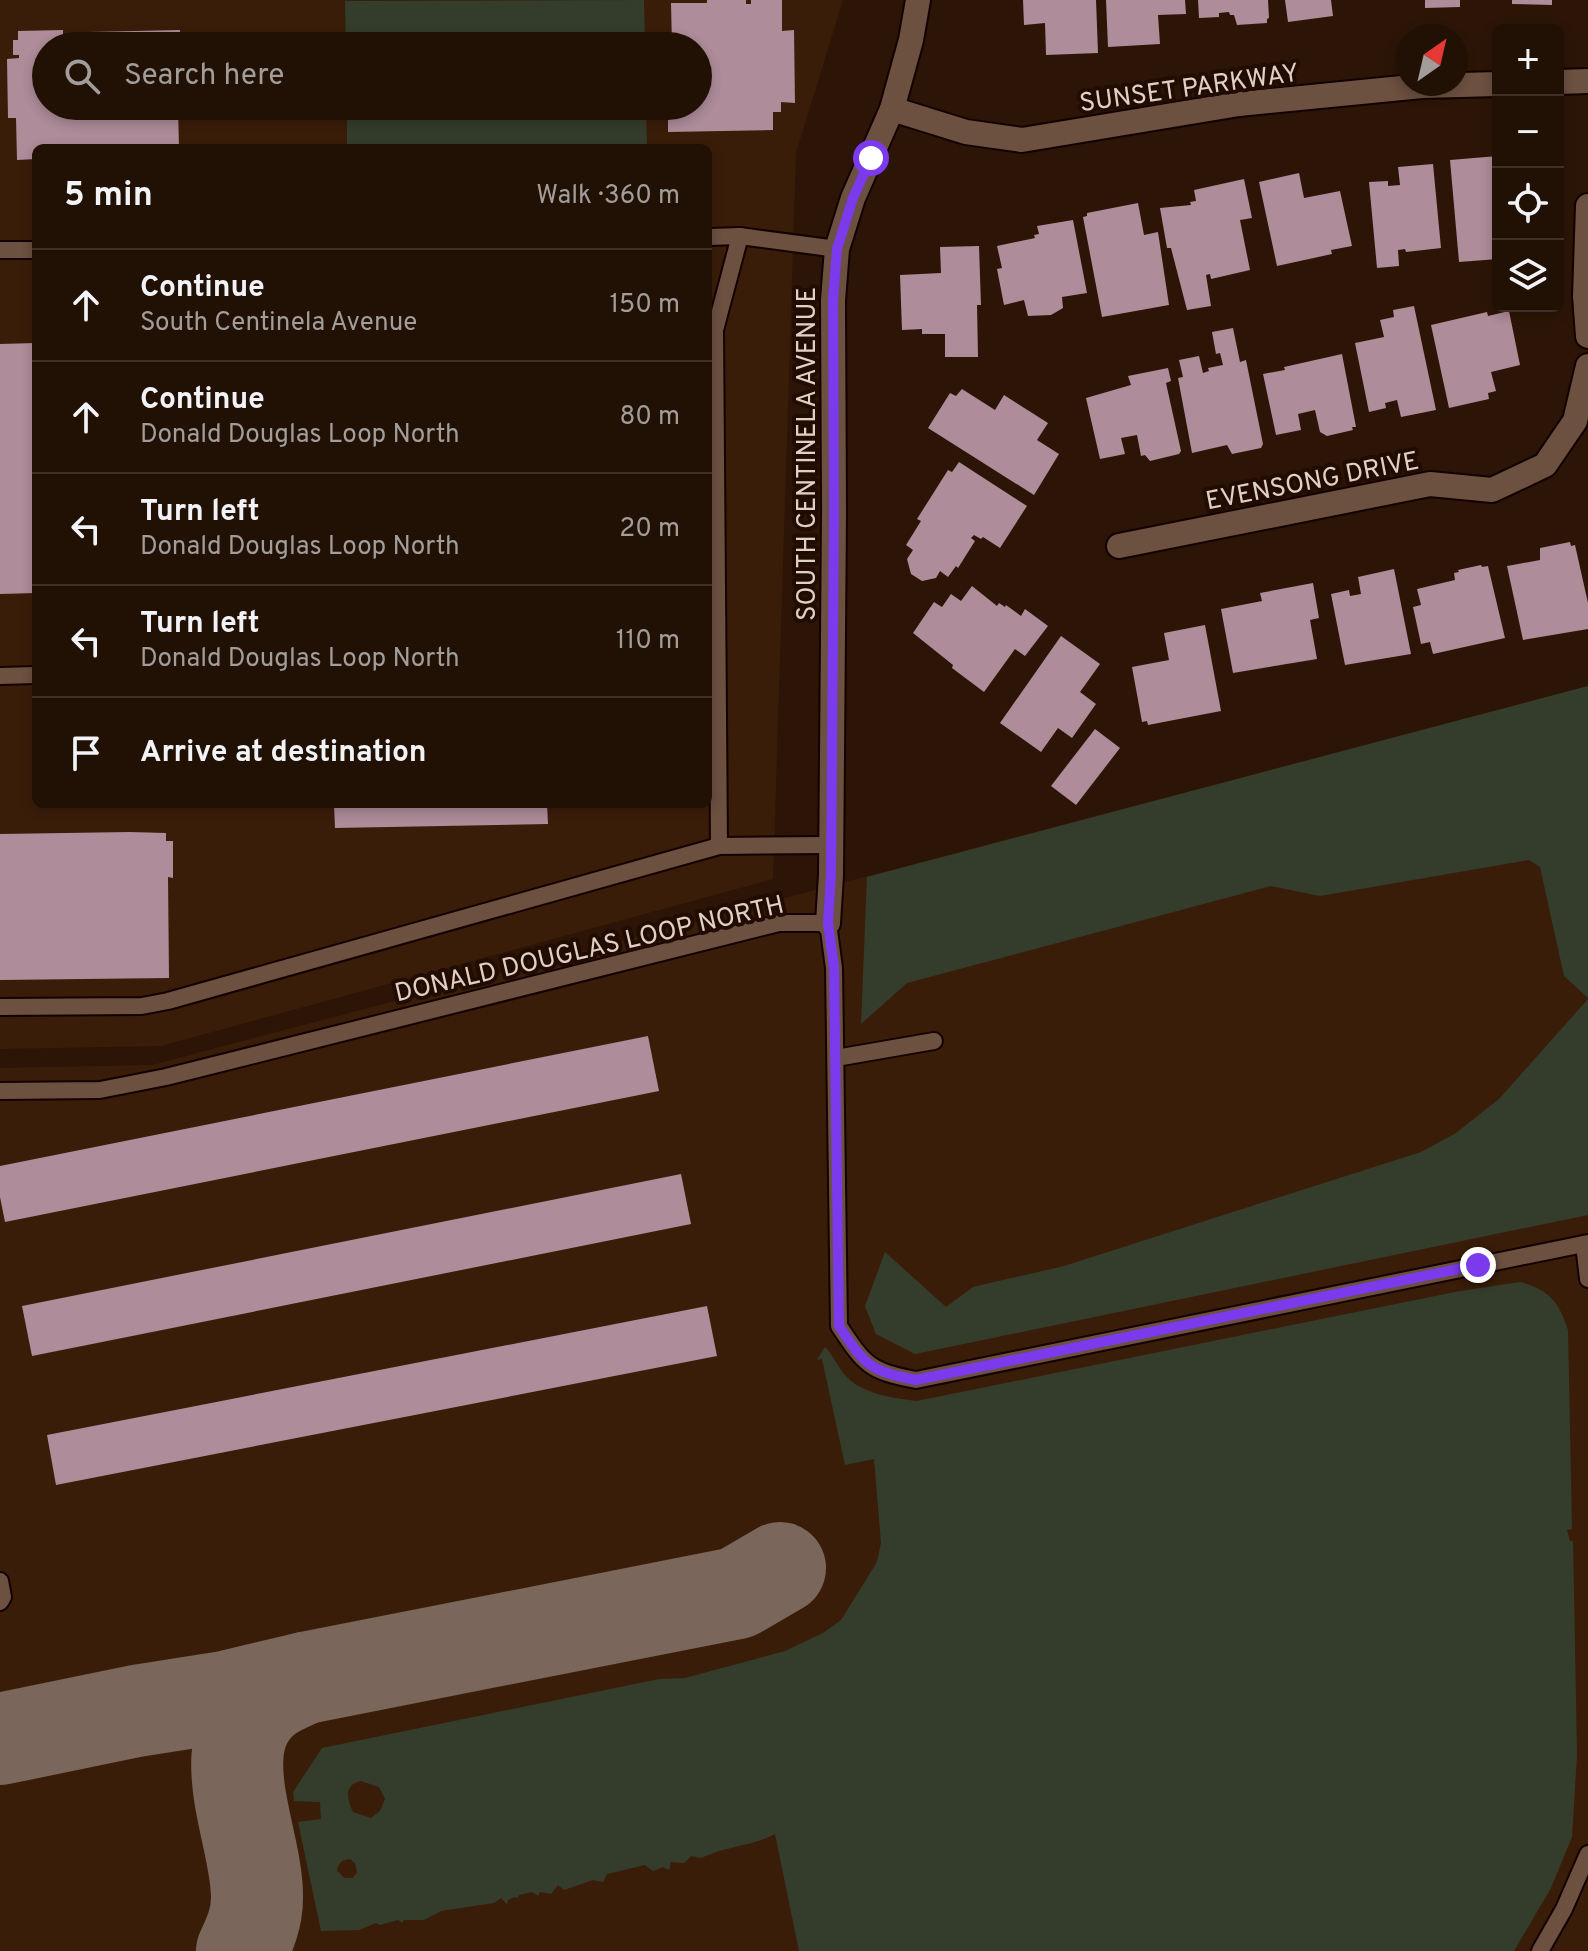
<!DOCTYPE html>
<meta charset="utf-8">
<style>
:root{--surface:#211004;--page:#2d1e13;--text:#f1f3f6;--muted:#a29d9a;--line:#3e3026}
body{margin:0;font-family:Overpass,sans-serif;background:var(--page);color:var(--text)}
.controls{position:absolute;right:24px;top:24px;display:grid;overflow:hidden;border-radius:12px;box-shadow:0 4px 12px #0003}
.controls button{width:72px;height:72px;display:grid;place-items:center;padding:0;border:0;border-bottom:2px solid var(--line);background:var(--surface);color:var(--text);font:40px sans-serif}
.compass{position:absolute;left:1396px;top:24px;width:72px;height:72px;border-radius:50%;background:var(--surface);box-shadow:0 4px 12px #0003;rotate:34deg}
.stop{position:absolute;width:24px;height:24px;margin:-18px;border:6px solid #7c3aed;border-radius:50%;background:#fff}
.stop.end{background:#7c3aed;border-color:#fff;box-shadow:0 2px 8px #0008}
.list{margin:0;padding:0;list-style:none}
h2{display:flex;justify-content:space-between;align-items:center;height:104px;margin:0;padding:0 32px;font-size:34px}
h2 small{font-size:26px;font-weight:400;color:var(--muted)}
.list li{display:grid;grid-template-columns:52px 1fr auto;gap:24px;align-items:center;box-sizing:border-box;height:112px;padding:0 32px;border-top:2px solid var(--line)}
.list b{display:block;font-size:30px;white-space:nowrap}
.list p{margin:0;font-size:26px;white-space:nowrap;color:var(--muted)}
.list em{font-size:26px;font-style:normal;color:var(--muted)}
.icon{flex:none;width:44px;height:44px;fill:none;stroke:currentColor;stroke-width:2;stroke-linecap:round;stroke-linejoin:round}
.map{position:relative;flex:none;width:1588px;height:1951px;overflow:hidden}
.search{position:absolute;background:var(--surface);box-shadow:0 4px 12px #0003;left:32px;top:32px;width:680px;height:88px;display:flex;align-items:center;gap:20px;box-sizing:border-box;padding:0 28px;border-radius:44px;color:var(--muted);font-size:30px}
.panel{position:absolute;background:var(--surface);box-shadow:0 4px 12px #0003;left:32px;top:144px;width:680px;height:664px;border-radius:12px}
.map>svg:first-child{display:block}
</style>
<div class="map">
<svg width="1588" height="1951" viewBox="0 0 1588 1951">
<rect width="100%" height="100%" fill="#2c1506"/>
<g fill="#3a1d09" fill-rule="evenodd">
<path d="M0 0H843L796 153 773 879 161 1046 0 1049ZM46 46H698V106H46ZM36 148H708V804H36Z"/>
<path d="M1588 686V1951H0V1068L152 1065Z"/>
</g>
<g fill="#343d2b" fill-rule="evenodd">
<path d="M644 0 645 46H346L345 1Z"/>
<path d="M347 106H646L647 148H347Z"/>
<path d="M1588 686V998L1564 976 1540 867 1529 860 1320 896 1271 886 907 983 861 1024 867 877Z"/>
<path d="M1588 999V1215L915 1354 876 1334 865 1306 885 1252 946 1307 973 1287 1064 1266 1421 1152 1456 1133 1499 1099Z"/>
<path d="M1520 1282C1550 1290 1559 1302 1568 1330L1572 1529 1567 1530 1570 1541H1573L1577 1755 1572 1837 1551 1888 1514 1951H799L775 1834C753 1846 726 1846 701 1858L691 1856 684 1863 671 1862 669 1870 663 1867 653 1871 645 1865 607 1874 603 1882 593 1880 564 1890 558 1885 551 1894 540 1892 538 1896 532 1892 519 1895 518 1898 514 1897 508 1900 507 1904 501 1898 494 1903 441 1911 424 1920H404L402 1923 398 1920 380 1925 376 1923 359 1930 321 1931 298 1822 321 1819 320 1802 294 1801 293 1792 322 1748 659 1679 685 1678 785 1651 823 1633 841 1620 877 1562 881 1543 874 1459 845 1465 822 1359 817 1360 825 1347C833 1355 837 1365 844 1374 861 1394 892 1398 917 1401L1460 1291ZM361 1781 379 1787 385 1799 380 1811 371 1818 353 1812C347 1799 343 1785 361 1781ZM350 1859 355 1863 357 1872 353 1878H344L337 1870C339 1862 342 1860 350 1859Z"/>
</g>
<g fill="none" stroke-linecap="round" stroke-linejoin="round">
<g stroke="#7a665a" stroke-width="92">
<path d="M0 1739 136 1711 225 1697 305 1678 737 1593 780 1568"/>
<path d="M242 1951C250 1934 257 1918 257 1898 258 1835 203 1740 272 1694 282 1688 294 1683 305 1678"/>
</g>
</g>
<g fill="#ae8c9a">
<path d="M707 0H746V4H751V0H782V31L794 30 795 103 781 102V112H773V130L668 132V106H698V46H672L671 3H707Z"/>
<path d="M1023 0H1096L1098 53 1046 55 1045 23 1024 25Z"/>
<path d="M1106 0H1185L1186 14 1158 15 1160 44 1108 47Z"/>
<path d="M1198 0H1268L1269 18 1267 19V23L1237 25 1234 15H1230L1229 12 1219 13V17L1199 18Z"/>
<path d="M1285 0H1331L1333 16 1288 22Z"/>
<path d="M1425 0H1460V7L1425 8Z"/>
<path d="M1512 0H1552V5L1512 4Z"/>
<path d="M63 30V35H72V46H46V106H178L179 148H36V159L17 160 16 118H8L7 59 19 58V55H13V40H18V31Z"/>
<path d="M180 30V39L190 42V46H89V32Z"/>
<path d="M1498 156V259L1459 262 1450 160Z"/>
<path d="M1433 164 1441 248 1406 252 1405 249 1398 250 1399 266 1377 268 1369 182 1388 181V186L1400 185 1398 167Z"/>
<path d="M1299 173 1304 198 1340 191 1352 246 1331 250 1332 254 1277 266 1259 182Z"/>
<path d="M1244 179 1252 218 1240 220 1250 270 1211 279 1210 274 1206 275 1211 306 1187 310 1171 248H1167L1160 208 1191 205 1190 202 1196 201 1194 190Z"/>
<path d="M1138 203 1144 235 1158 232 1169 305 1102 317 1083 217 1087 216V213Z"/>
<path d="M1073 220 1087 293 1062 297 1063 308 1051 315 1028 316 1024 300 1004 305 997 269 1002 268 997 246 1035 238 1034 235 1039 234 1037 226Z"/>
<path d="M979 246 981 305H977L978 357H945V334H922V329L902 330 900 275 941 273 940 247Z"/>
<path d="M1414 306 1436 410 1401 417 1397 400 1385 403 1386 408 1369 412 1355 343 1384 337 1380 320 1394 317 1393 310Z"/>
<path d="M1509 311 1520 365 1491 372 1496 391 1488 393 1489 399 1449 408 1431 325 1487 312 1488 316Z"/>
<path d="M1233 328 1240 362 1246 360 1263 444 1261 448 1232 454 1227 445 1192 453 1178 378 1183 377 1179 360 1199 356 1203 373 1209 371 1208 368 1223 365 1220 353 1216 354 1212 332Z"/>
<path d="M36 343V593L0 594V344Z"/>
<path d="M1342 354 1356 427H1352L1353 430 1327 436 1320 432 1315 410 1298 414 1301 430 1276 435 1263 374 1285 370 1284 367Z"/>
<path d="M1168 368 1171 381 1166 383 1181 451 1179 454 1150 461 1145 455 1141 456 1137 435 1121 438 1125 454 1100 459 1086 398 1131 385 1128 376Z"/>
<path d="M962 389 995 410 1004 395 1048 423 1037 440 1059 454 1034 495 928 428 950 393 956 396Z"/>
<path d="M959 462 1027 506 1000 548 983 537 981 539 974 535 971 538 975 541 958 568 956 566 948 577 940 571 936 578 922 581 911 574 907 559 913 550 906 545 921 521 917 519 948 470 952 472Z"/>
<path d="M1570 542 1571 546 1575 545 1588 603V629L1523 640 1507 566 1540 560V548Z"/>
<path d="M1481 565 1482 567 1488 566 1505 638 1433 654 1430 642 1421 644 1413 607 1421 605 1417 589 1455 580 1454 573 1459 572 1458 570Z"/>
<path d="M1394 569 1411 654 1345 665 1331 594 1349 590 1350 596 1361 594 1358 577Z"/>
<path d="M1313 583 1319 618 1310 620 1317 659 1233 673 1221 609 1262 601 1260 593Z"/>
<path d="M972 586 997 606 999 603 1005 607 1006 605 1021 616 1025 609 1048 626 1025 656 1015 649 984 692 952 668 953 665 913 633 934 602 942 607 951 594 961 601Z"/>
<path d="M1205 625 1221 711 1148 725 1147 721 1142 722 1132 667 1169 660 1164 633Z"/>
<path d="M1061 636 1100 664 1080 692 1096 704 1072 738 1058 728 1041 752 1000 723Z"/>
<path d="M1095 729 1120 748 1076 805 1051 786Z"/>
<path d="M334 804H547L548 824 335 828Z"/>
<path d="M130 832 166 833V841H173V878L168 877 169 978 0 980V834Z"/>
<path d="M648 1036 659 1091 5 1222 0 1197V1166Z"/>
<path d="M681 1174 691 1224 32 1356 22 1306Z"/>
<path d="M707 1306 717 1356 56 1485 47 1435Z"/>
</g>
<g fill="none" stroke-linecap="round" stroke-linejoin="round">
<defs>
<g id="lane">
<path d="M708 237 740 236 837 249"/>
<path d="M0 250H36"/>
<path d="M0 676 36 675"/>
<path d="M719 846 715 330 740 236"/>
<path d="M0 1007 142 1006 168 1001 719 846 829 845"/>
<path d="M836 1058 934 1041"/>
<path d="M0 1091 100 1090 166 1077 779 923H828L834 968 839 1326C865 1365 869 1371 916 1380L1588 1243"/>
<path d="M1584 1244 1588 1279"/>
<path d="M0 1581 3 1597 0 1602"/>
<path d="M1540 1951 1564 1909 1588 1854"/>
</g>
<g id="street">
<path d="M1558 82 1588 81"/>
<path d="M892 109 966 132 1022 140 1239 104 1422 86 1498 84"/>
<path d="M1588 206 1585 296 1588 336"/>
<path d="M1119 546 1430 484 1492 490 1545 465 1575 421 1588 366"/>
<path d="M828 923 831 875 834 513 833 300 837 249 853 198 892 109 911 40 918 0"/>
</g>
</defs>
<use href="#lane" stroke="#130200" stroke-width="20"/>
<use href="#street" stroke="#130200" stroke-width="28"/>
<use href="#lane" stroke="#6c5040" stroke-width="16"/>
<use href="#street" stroke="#6c5040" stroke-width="24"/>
</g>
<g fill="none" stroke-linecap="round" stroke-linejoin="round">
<path stroke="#7c3aed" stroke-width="10" d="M871 158 853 198 837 249 833 300 834 513 831 875 828 923 834 968 839 1326C865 1365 869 1371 916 1380L1478 1265"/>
</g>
<g text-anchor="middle" stroke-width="8" stroke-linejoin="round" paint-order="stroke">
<g font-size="26" fill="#e1d0c7" stroke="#220c01">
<text transform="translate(1189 87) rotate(-8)" y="9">SUNSET PARKWAY</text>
<text transform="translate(806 454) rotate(-90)" y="9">SOUTH CENTINELA AVENUE</text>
<text transform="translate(1312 480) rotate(-11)" y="9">EVENSONG DRIVE</text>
<text transform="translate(589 948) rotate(-13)" y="9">DONALD DOUGLAS LOOP NORTH</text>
</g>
</g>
</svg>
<div class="controls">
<button>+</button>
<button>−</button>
<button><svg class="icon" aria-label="locate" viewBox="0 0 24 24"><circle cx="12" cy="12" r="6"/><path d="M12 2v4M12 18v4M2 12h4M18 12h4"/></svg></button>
<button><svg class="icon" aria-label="layers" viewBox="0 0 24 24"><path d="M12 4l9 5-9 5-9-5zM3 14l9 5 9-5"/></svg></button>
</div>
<svg class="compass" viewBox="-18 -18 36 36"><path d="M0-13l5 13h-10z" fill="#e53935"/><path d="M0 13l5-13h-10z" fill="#a29d9a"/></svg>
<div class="stop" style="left:871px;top:158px"></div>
<div class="stop end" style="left:1478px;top:1265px"></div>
<div class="search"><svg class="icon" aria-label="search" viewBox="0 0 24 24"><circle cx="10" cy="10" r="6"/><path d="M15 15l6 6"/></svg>Search here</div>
<section class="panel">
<h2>5 min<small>Walk · 360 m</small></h2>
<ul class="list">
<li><svg class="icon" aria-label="ahead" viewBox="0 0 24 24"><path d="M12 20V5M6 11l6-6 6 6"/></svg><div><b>Continue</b><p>South Centinela Avenue</p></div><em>150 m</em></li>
<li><svg class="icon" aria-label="ahead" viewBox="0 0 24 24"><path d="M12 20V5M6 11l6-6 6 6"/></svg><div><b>Continue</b><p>Donald Douglas Loop North</p></div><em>80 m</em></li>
<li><svg class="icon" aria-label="left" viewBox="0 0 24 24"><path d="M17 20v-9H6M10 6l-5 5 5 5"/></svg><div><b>Turn left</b><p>Donald Douglas Loop North</p></div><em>20 m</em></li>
<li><svg class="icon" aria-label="left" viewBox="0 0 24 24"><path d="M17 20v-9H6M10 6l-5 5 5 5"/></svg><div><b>Turn left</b><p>Donald Douglas Loop North</p></div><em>110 m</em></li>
<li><svg class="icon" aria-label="arrive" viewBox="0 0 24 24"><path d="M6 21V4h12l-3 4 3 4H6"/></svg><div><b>Arrive at destination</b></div></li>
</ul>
</section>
</div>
